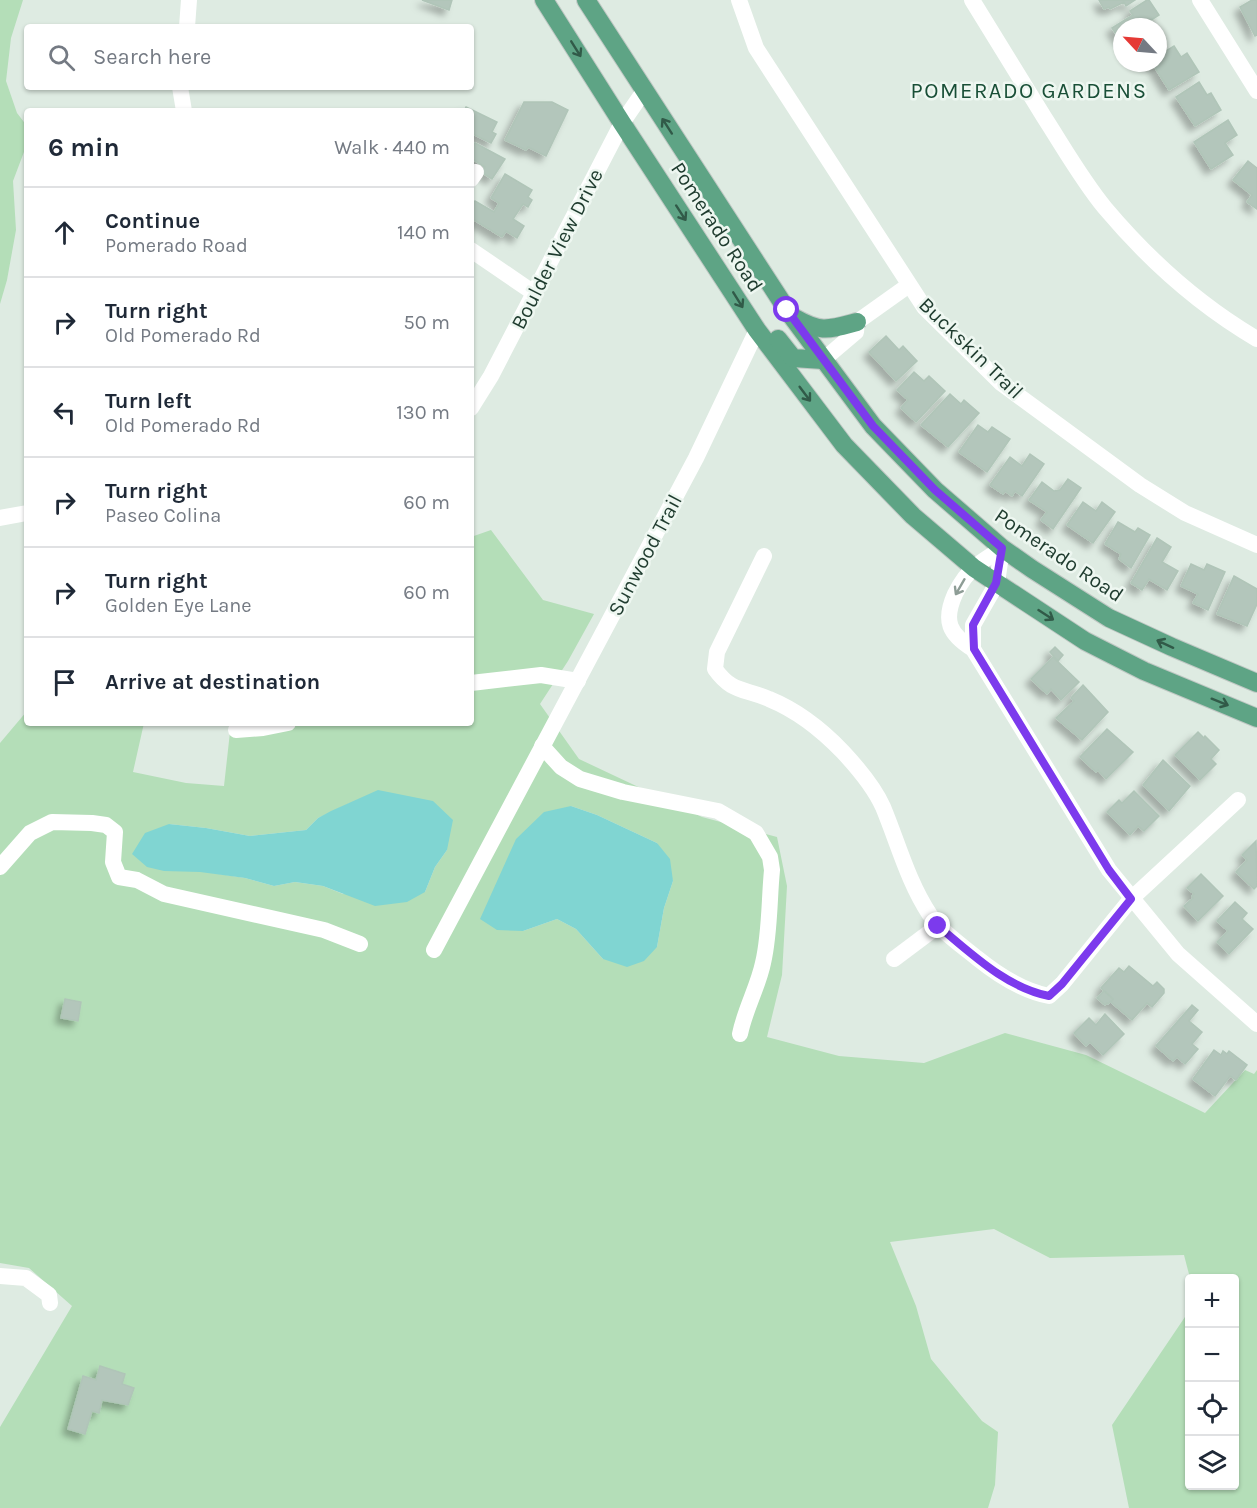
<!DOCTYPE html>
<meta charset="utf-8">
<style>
:root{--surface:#fff;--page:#f2f2f3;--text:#1f2937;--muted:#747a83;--line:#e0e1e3}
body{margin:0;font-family:Karla,sans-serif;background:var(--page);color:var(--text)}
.controls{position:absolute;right:18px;bottom:18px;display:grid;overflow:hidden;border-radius:6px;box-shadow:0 2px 4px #0004}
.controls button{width:54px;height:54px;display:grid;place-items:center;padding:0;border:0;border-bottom:2px solid var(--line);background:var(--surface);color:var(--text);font:30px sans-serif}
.compass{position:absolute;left:1113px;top:18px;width:54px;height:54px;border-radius:50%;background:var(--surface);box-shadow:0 2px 4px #0004;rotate:296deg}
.stop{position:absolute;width:18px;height:18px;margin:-14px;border:4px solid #7c3aed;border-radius:50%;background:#fff}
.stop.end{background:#7c3aed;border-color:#fff;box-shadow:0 2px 6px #0008}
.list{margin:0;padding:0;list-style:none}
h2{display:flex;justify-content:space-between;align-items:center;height:78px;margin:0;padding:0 24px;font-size:26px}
h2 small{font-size:20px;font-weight:400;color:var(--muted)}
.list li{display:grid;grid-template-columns:39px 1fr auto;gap:18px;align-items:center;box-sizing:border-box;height:90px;padding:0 24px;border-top:2px solid var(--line)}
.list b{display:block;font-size:22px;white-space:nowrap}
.list p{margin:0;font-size:20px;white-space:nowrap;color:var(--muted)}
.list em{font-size:20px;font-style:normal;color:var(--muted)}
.icon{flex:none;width:33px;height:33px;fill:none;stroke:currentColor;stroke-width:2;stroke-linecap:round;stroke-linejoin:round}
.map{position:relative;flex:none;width:1257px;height:1508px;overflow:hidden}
.search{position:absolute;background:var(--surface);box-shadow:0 2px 4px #0004;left:24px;top:24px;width:450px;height:66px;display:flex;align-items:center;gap:15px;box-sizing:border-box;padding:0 21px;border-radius:6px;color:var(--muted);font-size:22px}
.panel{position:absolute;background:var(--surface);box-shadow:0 2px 4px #0004;left:24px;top:108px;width:450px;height:618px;border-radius:6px}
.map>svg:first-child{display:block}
</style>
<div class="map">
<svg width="1257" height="1508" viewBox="0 0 1257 1508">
<defs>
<filter id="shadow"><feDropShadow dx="-5.5" dy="5.5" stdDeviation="3" flood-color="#0004"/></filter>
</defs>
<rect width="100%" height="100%" fill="#deebe2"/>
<g fill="#b4deb8" fill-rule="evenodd">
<path d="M0 0H23L11 38 6 81 17 113 27 126V144L13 181 16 230 7 280 0 304Z"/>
<path d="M491 530 543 600 594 614 568 661 540 704 579 759 702 817 777 837 787 886 782 975 767 1037 839 1056 924 1063 1005 1033 1086 1055 1205 1113 1245 1070 1254 1074 1257 1070V1508H1129L1112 1425 1189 1311 1190 1486H1234V1278H1190L1184 1255 1050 1258 994 1229 890 1242 916 1306 931 1359 982 1421 998 1432 995 1485 988 1508H0V1427L72 1306 29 1268 0 1263V743L27 711V723H144L133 772 186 783 224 786 231 723H471V537ZM350 803 447 850 435 867 425 892 343 894 323 886 295 882 274 886 245 878 200 871H164L169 824 206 828 250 836 306 830 318 818ZM571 806 597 815 657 843 673 881 664 908 657 947 603 959 576 929 557 919 523 931Z"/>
</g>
<g fill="#80d5d2">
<path d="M378 790 433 801 453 820 447 850 435 867 425 892 407 902 375 906 323 886 295 882 274 886 245 878 200 872 164 871 147 867 132 854 145 833 169 824 206 828 250 836 306 830 318 818 331 811Z"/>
<path d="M571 806 597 815 657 843 670 859 673 881 664 908 657 947 644 961 627 967 603 959 576 929 557 919 523 931 497 930 480 919 516 839 544 812Z"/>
</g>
<g fill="#b3c6bb" stroke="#b0c5b8" stroke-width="1.5" filter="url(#shadow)">
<path d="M422 0H452L449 10Z"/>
<path d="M1099 0H1135L1126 6 1124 2 1110 9 1109 7 1104 9Z"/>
<path d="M1147 0H1149L1159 15 1148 22 1151 27H1122V38L1120 40 1112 28 1133 15 1130 11Z"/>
<path d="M1252 0H1257V35L1255 36 1240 7Z"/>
<path d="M1174 46 1181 57 1187 53 1199 72 1169 90 1152 63H1158V56Z"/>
<path d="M1199 82 1207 95 1211 93 1221 110 1195 126 1176 97Z"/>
<path d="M524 102H552L568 110 546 156 528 147 526 150 505 140Z"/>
<path d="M466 107 497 122 492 132 496 134 491 143 471 133V111H464Z"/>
<path d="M1228 120 1237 135 1225 143 1233 155 1211 169 1194 142Z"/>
<path d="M475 143 505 159 492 179 481 172 485 167 471 158V148Z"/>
<path d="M1248 161 1257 168V209L1247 202 1252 195 1233 180Z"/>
<path d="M505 174 532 190 528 197 532 200 528 207 523 204 513 219 524 226 517 238 506 231 502 237 471 218V206L475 201 494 212 499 203 491 198Z"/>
<path d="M886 336 899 350 903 346 917 361 896 381 869 352Z"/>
<path d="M914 372 924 381 929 376 945 391 916 422 901 408 908 400 897 390Z"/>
<path d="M950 394 961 404 964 400 979 413 948 447 921 425Z"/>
<path d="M978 425 988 432 992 427 1010 439 987 472 959 452Z"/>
<path d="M1030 454 1044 464 1022 496 1015 491 1012 496 1005 491 1003 494 990 485 1010 457 1022 466Z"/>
<path d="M1068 479 1081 488 1053 529 1041 520 1047 512 1029 500 1042 482 1054 491 1060 490Z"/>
<path d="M1083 502 1096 511 1102 502 1115 512 1093 543 1067 525Z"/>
<path d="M1118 522 1135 532 1138 528 1150 535 1131 568 1119 559 1121 554 1105 544Z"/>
<path d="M1157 538 1171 547 1162 562 1178 571 1167 590 1149 579 1142 590 1131 583Z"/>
<path d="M1191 564 1204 570 1207 564 1225 572 1208 610 1193 603 1198 594 1181 586Z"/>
<path d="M1234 576 1257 589V604L1247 626 1217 614Z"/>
<path d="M1055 647 1063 655 1058 661 1050 652Z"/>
<path d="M1053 657 1079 682 1061 700 1051 689 1047 694 1031 679Z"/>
<path d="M1083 685 1108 712 1082 740 1056 718 1074 701 1071 698Z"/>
<path d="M1107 729 1133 752 1106 779 1098 770 1096 772 1080 757Z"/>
<path d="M1198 732 1204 738 1205 736 1219 750 1211 759 1216 764 1200 780 1175 755Z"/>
<path d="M1163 760 1190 786 1169 811 1143 785Z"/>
<path d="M1134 791 1159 816 1144 831 1138 826 1130 835 1107 812 1119 800 1122 803Z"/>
<path d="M1256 841 1257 886 1254 889 1236 872 1247 860 1242 855Z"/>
<path d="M1201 874 1223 896 1198 921 1184 906 1193 898 1192 896 1194 894 1187 888Z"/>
<path d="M1235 902 1247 913 1242 919 1253 929 1229 954 1217 942 1228 931 1217 921Z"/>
<path d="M1129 966 1153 986 1157 982 1164 989V993L1152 1007 1147 1003 1132 1020 1111 1002 1113 999 1101 988 1119 968 1124 972Z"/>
<path d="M1104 991 1113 999 1108 1004 1107 1003 1105 1005 1097 998Z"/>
<path d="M65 999 81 1002 78 1021 61 1018Z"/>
<path d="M1192 1005 1198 1010 1189 1021 1202 1032 1192 1044 1198 1049 1185 1064 1177 1057 1173 1061 1156 1046Z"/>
<path d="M1105 1014 1124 1034 1103 1055 1090 1042 1086 1046 1074 1033 1089 1018 1096 1025Z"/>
<path d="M1214 1050 1221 1055 1223 1051 1227 1054 1229 1051 1247 1065 1236 1080 1230 1076 1215 1096 1193 1079Z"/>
<path d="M100 1366 125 1374 122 1384 134 1388 128 1405 102 1400 99 1413 92 1411 85 1434 68 1429 83 1376 96 1380Z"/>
</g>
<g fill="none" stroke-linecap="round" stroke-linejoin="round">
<defs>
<g id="major">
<path d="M544 0 622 123 757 330 844 445 913 516 974 568 1085 641 1144 671 1257 718"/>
<path d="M586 0 787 310 873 426 935 490 1002 548 1032 569 1109 618 1172 647 1257 683"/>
<path d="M793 317C821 333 827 330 857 322"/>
<path d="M778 339 793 358 823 360"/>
</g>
</defs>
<use href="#major" stroke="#c0c8c4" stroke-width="20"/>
<g stroke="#fff" stroke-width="16">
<path d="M739 0 756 48 924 307 1001 383 1140 485 1185 513 1257 545"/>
<path d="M972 0C996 39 1020 78 1044 117 1064 148 1082 180 1105 208 1148 259 1199 305 1257 339"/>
<path d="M1200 0 1257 91"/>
<path d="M187 27 189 0"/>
<path d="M180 87 184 111"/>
<path d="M471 179 476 172"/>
<path d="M471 250 534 293"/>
<path d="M823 360 856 332 857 322 909 285"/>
<path d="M471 408 491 376 622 123 644 91"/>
<path d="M0 518 27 513"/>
<path d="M1002 548C993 555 983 560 975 567 966 574 960 584 955 594 943 621 949 634 973 649L1109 870 1178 954 1257 1024"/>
<path d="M764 556 717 652 715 669C732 693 744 688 769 699 796 710 822 730 843 752 857 767 874 787 883 807 898 843 908 882 930 915 942 932 961 945 977 958 998 975 1023 991 1049 996L1062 984 1131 899 1238 800"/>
<path d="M973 649V625L997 583 1002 548"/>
<path d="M471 683 541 675 578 681"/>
<path d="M236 730 263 728 288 723"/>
<path d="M542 746 561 767 580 779 623 792 718 811 756 833 770 857 772 870C769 901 770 934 763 963 758 987 745 1009 740 1034"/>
<path d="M0 867 30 833 52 822 92 823 106 825 115 832 113 862 119 877 137 880 164 894 324 930 360 944"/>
<path d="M434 950 696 458 757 330"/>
<path d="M894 959 938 926"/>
<path d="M0 1276 26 1278 49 1295 50 1303"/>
</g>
<use href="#major" stroke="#5ea485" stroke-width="18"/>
</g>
<defs><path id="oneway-shaft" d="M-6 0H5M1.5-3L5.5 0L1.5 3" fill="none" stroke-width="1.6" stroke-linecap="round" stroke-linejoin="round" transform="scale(1.5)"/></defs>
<g stroke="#315a48">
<use href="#oneway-shaft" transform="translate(576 49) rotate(58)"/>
<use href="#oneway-shaft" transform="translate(667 126) rotate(-123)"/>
<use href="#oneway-shaft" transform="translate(681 213) rotate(57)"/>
<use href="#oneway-shaft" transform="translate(738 300) rotate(58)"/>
<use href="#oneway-shaft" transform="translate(805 394) rotate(53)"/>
<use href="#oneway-shaft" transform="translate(1046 615) rotate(33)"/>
<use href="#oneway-shaft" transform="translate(1165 644) rotate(-155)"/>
<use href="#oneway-shaft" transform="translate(1220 702) rotate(22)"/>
</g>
<use stroke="#8e9d96" href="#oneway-shaft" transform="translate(960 587) rotate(120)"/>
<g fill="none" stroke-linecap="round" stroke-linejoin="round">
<path stroke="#7c3aed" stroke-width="8" d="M787 310 873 426 935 490 1002 548 996 583 973 625 974 649 1109 870 1131 899 1062 984 1049 996C1005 987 971 953 938 926"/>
</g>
<g text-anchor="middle" stroke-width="5" stroke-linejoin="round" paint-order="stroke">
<g font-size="21" fill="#1e3b2e" stroke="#eef7f1">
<text transform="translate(717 227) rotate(57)" y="7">Pomerado Road</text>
<text transform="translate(557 249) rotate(-63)" y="7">Boulder View Drive</text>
<text transform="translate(971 348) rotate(44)" y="7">Buckskin Trail</text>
<text transform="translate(645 555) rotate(-62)" y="7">Sunwood Trail</text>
<text transform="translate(1059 555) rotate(34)" y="7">Pomerado Road</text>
</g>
<g font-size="22" letter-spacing="1.5" fill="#194f37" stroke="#eef7f1">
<text x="1029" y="98">POMERADO GARDENS</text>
</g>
</g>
</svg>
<div class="controls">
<button>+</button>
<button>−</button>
<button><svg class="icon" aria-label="locate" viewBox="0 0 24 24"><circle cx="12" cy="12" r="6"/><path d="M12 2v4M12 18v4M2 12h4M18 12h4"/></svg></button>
<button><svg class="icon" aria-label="layers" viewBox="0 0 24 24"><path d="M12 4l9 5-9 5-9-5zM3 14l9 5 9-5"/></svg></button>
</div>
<svg class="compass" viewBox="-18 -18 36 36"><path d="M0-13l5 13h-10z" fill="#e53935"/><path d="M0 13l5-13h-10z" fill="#747a83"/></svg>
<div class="stop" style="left:787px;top:310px"></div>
<div class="stop end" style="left:938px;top:926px"></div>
<div class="search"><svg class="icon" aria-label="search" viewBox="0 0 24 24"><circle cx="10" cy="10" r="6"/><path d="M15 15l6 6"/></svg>Search here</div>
<section class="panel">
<h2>6 min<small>Walk · 440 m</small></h2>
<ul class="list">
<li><svg class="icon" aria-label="ahead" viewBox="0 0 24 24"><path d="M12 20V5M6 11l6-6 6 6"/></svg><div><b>Continue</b><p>Pomerado Road</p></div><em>140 m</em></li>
<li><svg class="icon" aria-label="right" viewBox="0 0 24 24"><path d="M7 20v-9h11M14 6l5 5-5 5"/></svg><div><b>Turn right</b><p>Old Pomerado Rd</p></div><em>50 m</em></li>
<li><svg class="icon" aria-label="left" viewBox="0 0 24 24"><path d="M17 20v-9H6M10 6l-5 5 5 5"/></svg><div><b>Turn left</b><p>Old Pomerado Rd</p></div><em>130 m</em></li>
<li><svg class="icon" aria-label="right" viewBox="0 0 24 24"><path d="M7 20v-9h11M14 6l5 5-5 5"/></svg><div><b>Turn right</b><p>Paseo Colina</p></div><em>60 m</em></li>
<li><svg class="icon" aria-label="right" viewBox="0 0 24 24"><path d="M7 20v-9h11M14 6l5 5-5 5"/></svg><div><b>Turn right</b><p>Golden Eye Lane</p></div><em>60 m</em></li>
<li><svg class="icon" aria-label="arrive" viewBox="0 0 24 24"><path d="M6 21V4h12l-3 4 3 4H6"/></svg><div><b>Arrive at destination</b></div></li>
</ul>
</section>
</div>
